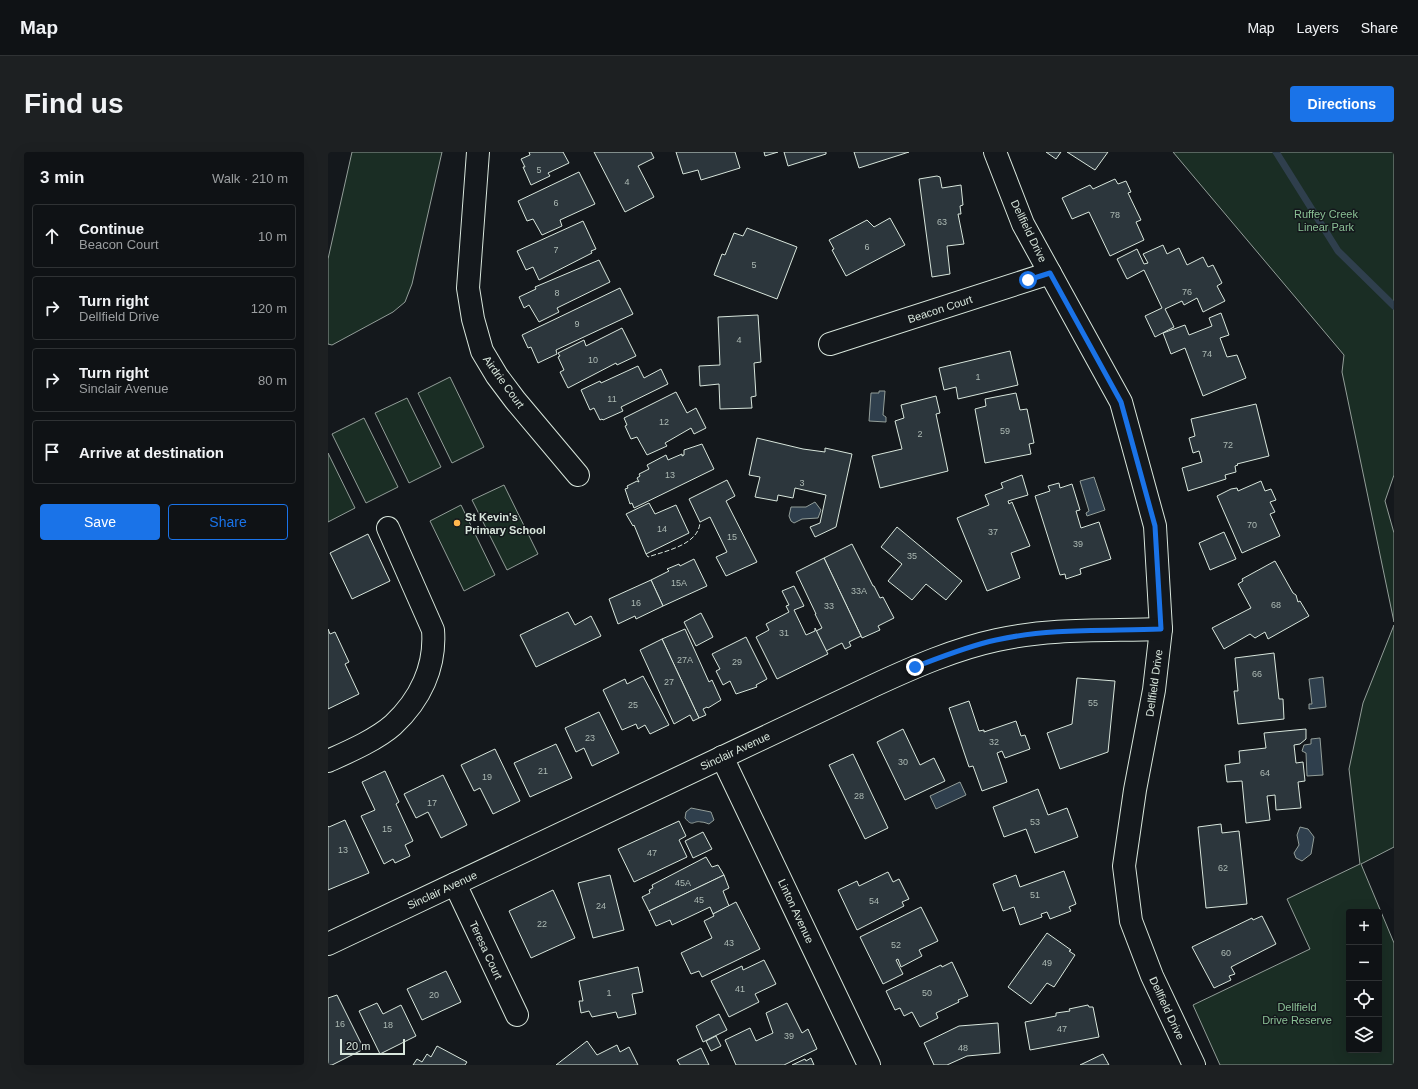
<!DOCTYPE html>
<meta charset="utf-8">
<style>
:root{--surface:#0f1215;--page:#1d2022;--text:#f1f3f6;--muted:#9b9ea0;--line:#2f3234;--accent:#1a73e8}
body{margin:0;font-family:Arial,sans-serif;background:var(--page);color:var(--text)}
.controls{position:absolute;right:12px;bottom:12px;display:grid;overflow:hidden;border-radius:4px;box-shadow:0 4px 16px #0002}
.controls button{width:36px;height:36px;display:grid;place-items:center;padding:0;border:0;border-bottom:1px solid var(--line);background:var(--surface);color:var(--text);font:20px sans-serif}
.scale{position:absolute;left:12px;bottom:10px;width:65px;box-sizing:border-box;padding-left:4px;border:2px solid #d8e6dc;border-top:0;font-size:11px;line-height:14px;white-space:nowrap;color:#d8e6dc;-webkit-text-stroke:3px #14181c;paint-order:stroke}
.stop{position:absolute;width:12px;height:12px;margin:-9px;border:3px solid #1a73e8;border-radius:50%;background:#fff}
.stop.end{background:#1a73e8;border-color:#fff;box-shadow:0 1px 4px #0008}
.list{margin:0;padding:0;list-style:none}
h2{display:flex;justify-content:space-between;align-items:center;height:52px;margin:0;padding:0 16px;font-size:17px}
h2 small{font-size:13px;font-weight:400;color:var(--muted)}
.list li{display:grid;grid-template-columns:26px 1fr auto;gap:12px;align-items:center;box-sizing:border-box;height:64px;margin:0 8px 8px;padding:0 8px;border:1px solid var(--line);border-radius:4px}
.list b{display:block;font-size:15px;white-space:nowrap}
.list p{margin:0;font-size:13px;white-space:nowrap;color:var(--muted)}
.list em{font-size:13px;font-style:normal;color:var(--muted)}
.actions{display:flex;gap:8px;padding:12px 16px}
.actions a{flex:1;padding:9px 0;border:1px solid var(--accent);border-radius:4px;text-align:center;font-size:14px;color:var(--accent)}
.actions .main{background:var(--accent);color:#fff}
.icon{flex:none;width:22px;height:22px;fill:none;stroke:currentColor;stroke-width:2;stroke-linecap:round;stroke-linejoin:round}
.map{position:relative;flex:none;width:1066px;height:913px;overflow:hidden;border-radius:4px}
header{display:flex;align-items:center;gap:24px;box-sizing:border-box;height:56px;padding:0 20px;background:var(--surface);border-bottom:1px solid var(--line)}
header strong{font-size:19px}
nav{display:flex;gap:22px;margin-inline-start:auto;font-size:14px}
.intro{display:flex;align-items:center;justify-content:space-between;box-sizing:border-box;height:96px;padding:0 24px}
h1{margin:0;font-size:28px}
.button{padding:10px 18px;border-radius:4px;background:var(--accent);color:#fff;font-size:14px;font-weight:700}
main{display:flex;gap:24px;padding:0 24px}
aside{flex:1;background:var(--surface);border-radius:4px;box-shadow:0 4px 16px #0002}
.map>svg:first-child{display:block}
</style>
<header>
<strong>Map</strong>
<nav><a>Map</a><a>Layers</a><a>Share</a></nav>
</header>
<div class="intro"><h1>Find us</h1><a class="button">Directions</a></div>
<main>
<aside>
<h2>3 min<small>Walk · 210 m</small></h2>
<ul class="list">
<li><svg class="icon" aria-label="ahead" viewBox="0 0 24 24"><path d="M12 20V5M6 11l6-6 6 6"/></svg><div><b>Continue</b><p>Beacon Court</p></div><em>10 m</em></li>
<li><svg class="icon" aria-label="right" viewBox="0 0 24 24"><path d="M7 20v-9h11M14 6l5 5-5 5"/></svg><div><b>Turn right</b><p>Dellfield Drive</p></div><em>120 m</em></li>
<li><svg class="icon" aria-label="right" viewBox="0 0 24 24"><path d="M7 20v-9h11M14 6l5 5-5 5"/></svg><div><b>Turn right</b><p>Sinclair Avenue</p></div><em>80 m</em></li>
<li><svg class="icon" aria-label="arrive" viewBox="0 0 24 24"><path d="M6 21V4h12l-3 4 3 4H6"/></svg><div><b>Arrive at destination</b></div></li>
</ul>
<div class="actions"><a class="main">Save</a><a>Share</a></div>
</aside>
<div class="map">
<svg width="1066" height="913" viewBox="0 0 1066 913">
<rect width="100%" height="100%" fill="#14181c"/>
<g fill="#1a2d24" stroke="#939e99" fill-rule="evenodd">
<path d="M24 0H114L84 132 77 150 65 160 4 193 0 192V107Z"/>
<path d="M845 0H1066V323L1057 349 1066 381V470L1014 220 1016 203Z"/>
<path d="M122 225 156 295 124 311 90 241Z"/>
<path d="M79 246 113 315 81 331 47 261Z"/>
<path d="M36 266 70 335 38 351 4 282Z"/>
<path d="M0 301 27 356 0 370Z"/>
<path d="M176 333 210 402 179 418 144 348Z"/>
<path d="M133 353 167 423 136 439 102 369Z"/>
<path d="M1066 473V695L1033 712 1066 791V913H892L865 853 982 797 959 747 1032 712 1021 617 1035 551ZM1021 760H1051V898H1021Z"/>
</g>
<g fill="#2f3f4d" stroke="#939e99">
<path d="M551 239H557L555 263 558 265V270L541 269 543 241H551Z"/>
<path d="M766 325 777 358 759 364 758 361 761 359 752 329Z"/>
<path d="M487 350 493 358 490 366 474 367 466 371 463 369 461 364 463 355H478Z"/>
<path d="M995 525 998 555 981 557V552H984L981 527Z"/>
<path d="M992 586 995 623 979 624 978 601 974 599 976 593 983 592V587Z"/>
<path d="M632 630 638 643 608 657 602 644Z"/>
<path d="M363 656 383 660 386 668 381 672C378 671 376 670 373 670 365 668 365 676 357 666L358 660Z"/>
<path d="M972 675 980 677 986 685 983 702 974 709 968 706 966 701 971 693 969 683Z"/>
</g>
<g fill="none" stroke-linecap="round" stroke-linejoin="round">
<path stroke="#2f3f4d" stroke-width="7" d="M948 0 1010 99 1066 154"/>
</g>
<g fill="#2c363c" stroke="#d8e6dc">
<path d="M201 0H235L241 11 220 21 222 24 203 33 195 15H197L193 7 202 3Z"/>
<path d="M266 0H323L326 6 310 14 326 45 297 60Z"/>
<path d="M348 0H407L412 16 373 28 370 18 355 22Z"/>
<path d="M436 0H450L437 4Z"/>
<path d="M456 0H498V2L460 14Z"/>
<path d="M526 0H581L531 16Z"/>
<path d="M718 0H733L728 7Z"/>
<path d="M739 0H780L767 18Z"/>
<path d="M251 20 267 52 232 68 234 74 214 83 205 67 199 69 190 49Z"/>
<path d="M609 24 612 25 614 36 633 33 635 53 632 54 633 62H630L636 92 619 94 622 122 604 125 591 27Z"/>
<path d="M787 27 790 32 798 29 803 40 800 41 813 68 808 70 816 88 782 104 761 60 744 67 734 46 762 33 765 37Z"/>
<path d="M562 66 577 93 518 124 504 98 506 97 501 88 539 68 546 75Z"/>
<path d="M255 69 268 97 263 99 264 101 211 128 205 115 198 118 189 99Z"/>
<path d="M419 76 469 95 449 147 386 123 394 102 397 103 406 81 415 84Z"/>
<path d="M835 93 839 102 851 96 859 113 875 105 880 115 885 113 894 131 889 134 897 149 875 160 869 146 856 153 854 149 837 157 846 175 827 185 817 164 834 156 816 118 799 127 789 107 809 97 816 112 820 111 815 102Z"/>
<path d="M271 108 282 130 229 156 231 160 211 170 201 153 196 156 191 145 208 137 207 135Z"/>
<path d="M292 136 305 162 228 198 229 202 210 211 203 195 200 196 194 183Z"/>
<path d="M893 161 901 183 892 186 899 205 909 203 918 226 875 244 857 196 843 202 835 181 857 173 861 183 884 174 881 166Z"/>
<path d="M430 163 433 210 426 211 428 244 423 245 424 256 392 257 391 232 372 234 371 214 392 213 390 165Z"/>
<path d="M294 176 308 204 289 213 288 211 240 236 232 220 236 218 230 205 232 204 230 201 256 188 258 194Z"/>
<path d="M682 199 690 233 630 247 628 235 616 238 611 216Z"/>
<path d="M310 214 316 226 333 217 340 232 293 255 295 259 275 268 274 267 272 268 266 256 262 258 253 238 272 229 273 231Z"/>
<path d="M348 240 359 261 368 256 378 276 366 282 363 276 337 291 339 294 319 303 309 285 303 287 297 274 299 273 296 266Z"/>
<path d="M688 241 692 258 699 257 706 291 701 292 703 302 657 311 647 257 658 254 657 247Z"/>
<path d="M608 244 612 261 608 262 620 319 552 336 544 304 574 297 567 269 576 266 573 253Z"/>
<path d="M928 252 941 304 909 312 910 313 907 314 908 320 897 323 898 327 860 339 854 316 874 310 871 299 865 301 861 286 867 284 863 267Z"/>
<path d="M429 286 475 297 497 300V296L524 302 508 375 487 385 482 375 492 371 498 343 467 336 465 346 450 343 449 349 427 345 432 325 421 323Z"/>
<path d="M374 292 386 317 306 356 304 351 302 352 297 337 300 336 299 334 309 329 311 330 309 326 312 324 311 322 321 317 319 313 338 303 340 308 354 302V304L356 303V298Z"/>
<path d="M694 323 700 343 680 349 681 352 684 350 702 394 683 401 692 426 659 439 629 366 661 353 657 343 675 336 673 331Z"/>
<path d="M399 328 407 344 398 349 429 410 398 424 388 405 399 400 382 365 372 370 361 347Z"/>
<path d="M933 329 937 339 943 337 948 348 942 350 947 360 942 362 952 384 914 401 889 344 903 337 909 336 910 339Z"/>
<path d="M731 331 732 336 744 332 752 358 748 359 753 376 771 370 783 407 752 417 753 422 738 427 737 422 732 423 707 344 722 339 720 334Z"/>
<path d="M321 351 327 362 348 353 361 381 318 402 306 373 305 374 298 362Z"/>
<path d="M569 375 634 429 618 448 598 432 584 448 560 429 574 412 553 395Z"/>
<path d="M896 380 908 407 882 418 871 391Z"/>
<path d="M40 382 62 429 24 447 2 401Z"/>
<path d="M524 392 545 434H546L552 446 555 445 566 466 550 474 552 478 534 486 496 406Z"/>
<path d="M496 406 533 484 521 490 523 494 517 497 514 491 498 499 488 479 494 476 487 462H488L468 420Z"/>
<path d="M366 407 379 434 335 454 323 428 341 419 339 417 351 412 352 414Z"/>
<path d="M947 409 965 441 968 443 970 450 972 449 981 464 940 487 937 480 927 486 922 482 896 497 884 476 923 456 910 432 915 429 914 427Z"/>
<path d="M323 428 335 454 308 467 307 464 290 472 281 447Z"/>
<path d="M466 434 476 454 466 458 478 483 487 479V476L500 502 449 527 428 485 441 478 438 472 461 460 458 454 461 453 454 439Z"/>
<path d="M240 460 247 473 263 464 273 484 208 515 192 483Z"/>
<path d="M373 461 385 485 368 494 356 470Z"/>
<path d="M0 477 2 482 7 480 21 510 17 512 31 542 0 557Z"/>
<path d="M357 477 381 530 384 528 393 548 380 556 379 555 375 557 378 563 371 566 334 487Z"/>
<path d="M418 485 439 527 428 533 429 535 408 542 402 529 395 533 388 519 392 517 384 502Z"/>
<path d="M334 487 371 566 365 569 362 563 346 572 312 498Z"/>
<path d="M946 501 951 547H955L956 567 910 572 906 539H910L907 506Z"/>
<path d="M315 524 341 573 322 582 317 573 310 577 308 572 294 578 275 538 297 527 299 532Z"/>
<path d="M749 526 787 529 780 600 732 617 719 581 744 572Z"/>
<path d="M641 549 651 579 656 578V580L688 569 693 584 697 583 702 597 677 606 674 599 669 601 679 630 654 639 645 614 641 615 621 556Z"/>
<path d="M271 560 291 601 264 614 256 596 248 600 237 576Z"/>
<path d="M575 577 592 613 606 606 617 629 577 648 549 590Z"/>
<path d="M978 577V587L972 592 966 593 968 611 975 610 977 629 970 630 973 656 948 658 947 643 939 644 942 668 918 671 914 629 899 630 897 613 912 611 911 599 938 596 936 581Z"/>
<path d="M228 592 244 626 202 645 186 611Z"/>
<path d="M167 597 192 649 165 662 152 636 146 639 133 613Z"/>
<path d="M525 602 560 676 537 687 501 613Z"/>
<path d="M57 619 71 650 68 652 85 689 77 693 82 704 67 711 65 707 56 712 33 664 47 658 34 630Z"/>
<path d="M115 623 139 673 113 686 100 660 88 666 76 642Z"/>
<path d="M710 637 720 663 739 656 750 685 707 701 698 677 676 685 665 655Z"/>
<path d="M17 668 41 721 0 738V674L1 675Z"/>
<path d="M351 669 358 684 351 688 359 705 306 730 290 697Z"/>
<path d="M893 672 894 681 911 679 919 752 878 756 870 675Z"/>
<path d="M375 680 384 697 365 706 357 689Z"/>
<path d="M378 705 384 715 390 713 396 723 321 759 314 745 322 741 321 738 325 736 324 733Z"/>
<path d="M736 719 748 752 741 755 743 759 722 767 719 760 713 762 714 765 692 773 686 755 675 759 665 732 688 723 692 735Z"/>
<path d="M560 720 565 730 571 727 581 747 574 750 576 754 529 778 510 738 529 729 531 734Z"/>
<path d="M282 723 296 778 265 786 250 731Z"/>
<path d="M396 723 401 736 395 739 401 754 385 762 382 755 344 773 342 768 328 774 321 759Z"/>
<path d="M225 738 247 786 203 806 181 759Z"/>
<path d="M408 750 432 797 374 825 371 819 363 822 353 801 384 786 376 769 386 764 385 762Z"/>
<path d="M593 755 610 789 591 798 594 804 573 815 570 807 568 808 575 822 555 832 532 785Z"/>
<path d="M934 764 948 792 903 815 907 822 901 824 903 828 886 836 864 795 924 766 925 768Z"/>
<path d="M719 781 743 798 741 799 747 803 726 835 719 831 703 852 680 835Z"/>
<path d="M436 808 448 832 427 842 431 850 401 865 383 829 414 814 415 818Z"/>
<path d="M624 810 640 844 630 848 631 850 608 861 610 866 592 875 584 860 576 864 572 856 567 858 558 839 613 813 614 815Z"/>
<path d="M310 815 315 840 304 842 308 862 290 866 288 860 264 865 261 859 253 861 251 849H255L251 829Z"/>
<path d="M118 819 133 850 94 868 79 837Z"/>
<path d="M9 843 36 897 4 913H0V846Z"/>
<path d="M49 851 55 862 73 853 88 884 52 902 31 859Z"/>
<path d="M459 851 474 881 480 877 489 897 456 913H408L397 888 422 876 428 889 445 881 438 861Z"/>
<path d="M760 853 761 855H765L771 885 702 898 697 870 728 864V861L742 859 741 857Z"/>
<path d="M391 862 399 878 375 890 368 874Z"/>
<path d="M670 871 672 901 639 904 619 913H606L596 891 631 874Z"/>
<path d="M388 884 393 894 383 899 378 889Z"/>
<path d="M259 889 269 903 289 893 292 900 301 895 310 913H228Z"/>
<path d="M109 894 139 910 137 913H85L89 907 94 910 99 902 103 905Z"/>
<path d="M373 896 381 913H352L349 908Z"/>
<path d="M775 902 781 913H752Z"/>
<path d="M483 906 486 913H464L477 907 478 909Z"/>
</g>
<g fill="none" stroke-linecap="round" stroke-linejoin="round">
<defs>
<g id="minor">
<path d="M150 0 140 136 145 167 154 199 169 224 187 248 250 323"/>
<path d="M667 0 695 72 793 250 827 374 833 477 826 538 807 638 796 714 803 769 824 824 866 913"/>
<path d="M502 192 722 121"/>
<path d="M394 605 541 913"/>
<path d="M0 609C20 600 48 588 65 573 92 548 108 515 105 478L60 376"/>
<path d="M127 732 189 863"/>
<path d="M0 792 547 533C586 515 627 497 669 488 723 476 778 479 833 477"/>
</g>
</defs>
<use href="#minor" stroke="#d8e6dc" stroke-width="24"/>
<use href="#minor" stroke="#14181c" stroke-width="22"/>
<path stroke="#d8e6dc" stroke-width="1" stroke-dasharray="5 2" stroke-linecap="butt" d="M318 402 320 405C337 399 371 393 372 370"/>
</g>
<g fill="none" stroke-linecap="round" stroke-linejoin="round">
<path stroke="#1a73e8" stroke-width="5" d="M587 515C613 505 640 494 668 488 721 476 778 479 833 477L827 374 793 250 722 121 700 128"/>
</g>
<circle fill="#ffb74d" stroke="#14181c" stroke-width="1.5" cx="129" cy="371" r="4"/>
<g text-anchor="middle" stroke-width="3" stroke-linejoin="round" paint-order="stroke">
<g font-size="9" fill="#adbab4">
<text x="211" y="21">5</text>
<text x="299" y="33">4</text>
<text x="228" y="54">6</text>
<text x="787" y="66">78</text>
<text x="614" y="73">63</text>
<text x="539" y="98">6</text>
<text x="228" y="101">7</text>
<text x="426" y="116">5</text>
<text x="859" y="143">76</text>
<text x="229" y="144">8</text>
<text x="249" y="175">9</text>
<text x="411" y="191">4</text>
<text x="879" y="205">74</text>
<text x="265" y="211">10</text>
<text x="650" y="228">1</text>
<text x="284" y="250">11</text>
<text x="336" y="273">12</text>
<text x="677" y="282">59</text>
<text x="592" y="285">2</text>
<text x="900" y="296">72</text>
<text x="342" y="326">13</text>
<text x="474" y="334">3</text>
<text x="924" y="376">70</text>
<text x="334" y="380">14</text>
<text x="665" y="383">37</text>
<text x="404" y="388">15</text>
<text x="750" y="395">39</text>
<text x="584" y="407">35</text>
<text x="351" y="434">15A</text>
<text x="531" y="442">33A</text>
<text x="308" y="454">16</text>
<text x="948" y="456">68</text>
<text x="501" y="457">33</text>
<text x="456" y="484">31</text>
<text x="357" y="511">27A</text>
<text x="409" y="513">29</text>
<text x="929" y="525">66</text>
<text x="341" y="533">27</text>
<text x="765" y="554">55</text>
<text x="305" y="556">25</text>
<text x="262" y="589">23</text>
<text x="666" y="593">32</text>
<text x="575" y="613">30</text>
<text x="215" y="622">21</text>
<text x="937" y="624">64</text>
<text x="159" y="628">19</text>
<text x="531" y="647">28</text>
<text x="104" y="654">17</text>
<text x="707" y="673">53</text>
<text x="59" y="680">15</text>
<text x="15" y="701">13</text>
<text x="324" y="704">47</text>
<text x="895" y="719">62</text>
<text x="355" y="734">45A</text>
<text x="707" y="746">51</text>
<text x="371" y="751">45</text>
<text x="546" y="752">54</text>
<text x="273" y="757">24</text>
<text x="214" y="775">22</text>
<text x="401" y="794">43</text>
<text x="568" y="796">52</text>
<text x="898" y="804">60</text>
<text x="719" y="814">49</text>
<text x="412" y="840">41</text>
<text x="281" y="844">1</text>
<text x="599" y="844">50</text>
<text x="106" y="846">20</text>
<text x="12" y="875">16</text>
<text x="60" y="876">18</text>
<text x="734" y="880">47</text>
<text x="461" y="887">39</text>
<text x="635" y="899">48</text>
</g>
<g font-size="11" fill="#8ac095" stroke="#14181c">
<text x="998" y="66">Ruffey Creek<tspan x="998" dy="13">Linear Park</tspan></text>
<text x="969" y="859">Dellfield<tspan x="969" dy="13">Drive Reserve</tspan></text>
</g>
<g font-size="11" fill="#d8e6dc" stroke="#14181c">
<text transform="translate(701 79) rotate(64)" y="4">Dellfield Drive</text>
<text transform="translate(612 157) rotate(-18)" y="4">Beacon Court</text>
<text transform="translate(176 230) rotate(54)" y="4">Airdrie Court</text>
<text transform="translate(826 531) rotate(-82)" y="4">Dellfield Drive</text>
<text transform="translate(407 599) rotate(-25)" y="4">Sinclair Avenue</text>
<text transform="translate(114 738) rotate(-25)" y="4">Sinclair Avenue</text>
<text transform="translate(468 759) rotate(65)" y="4">Linton Avenue</text>
<text transform="translate(158 798) rotate(65)" y="4">Teresa Court</text>
<text transform="translate(839 856) rotate(65)" y="4">Dellfield Drive</text>
</g>
<g font-size="11" font-weight="bold" fill="#d8e6dc" stroke="#14181c" text-anchor="start">
<text x="137" y="369">St Kevin's<tspan x="137" dy="13">Primary School</tspan></text>
</g>
</g>
</svg>
<div class="controls">
<button>+</button>
<button>−</button>
<button><svg class="icon" aria-label="locate" viewBox="0 0 24 24"><circle cx="12" cy="12" r="6"/><path d="M12 2v4M12 18v4M2 12h4M18 12h4"/></svg></button>
<button><svg class="icon" aria-label="layers" viewBox="0 0 24 24"><path d="M12 4l9 5-9 5-9-5zM3 14l9 5 9-5"/></svg></button>
</div>
<div class="scale">20 m</div>
<div class="stop" style="left:700px;top:128px"></div>
<div class="stop end" style="left:587px;top:515px"></div>
</div>
</main>
